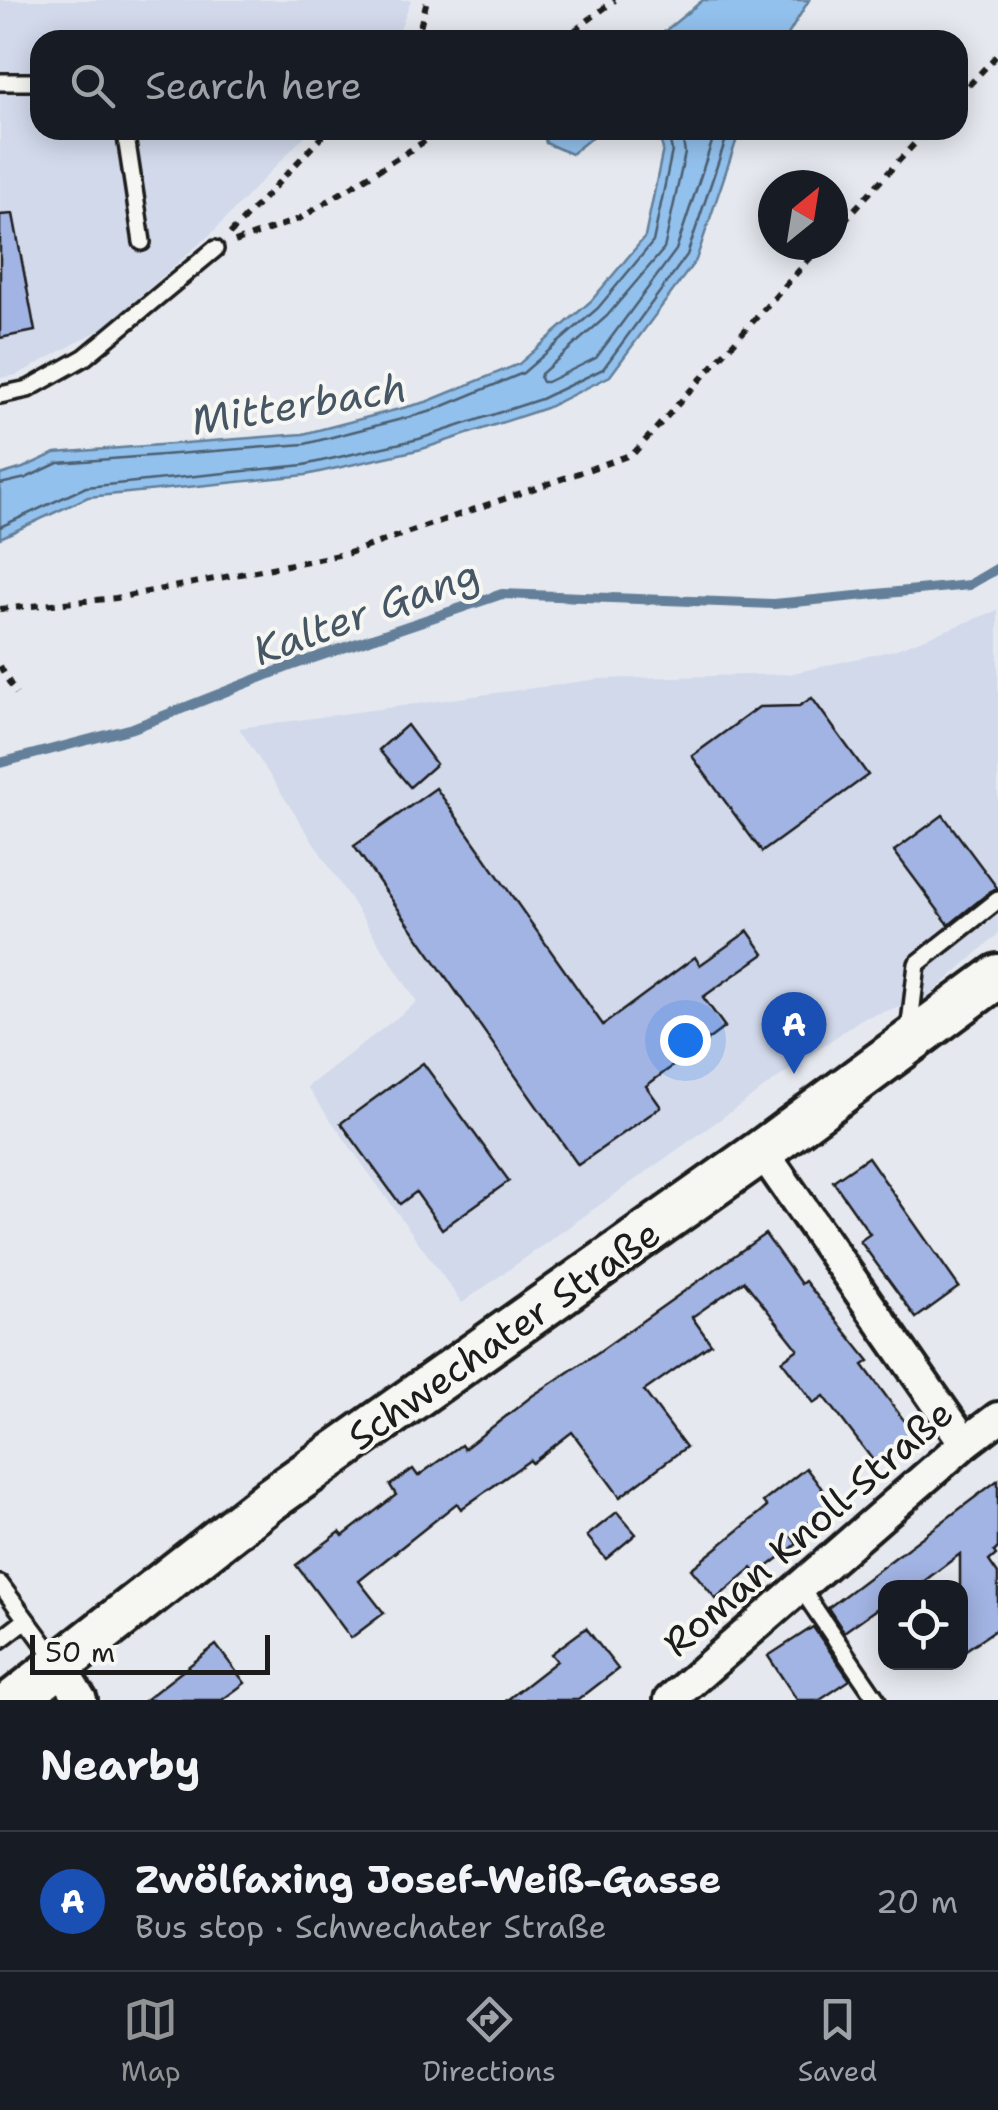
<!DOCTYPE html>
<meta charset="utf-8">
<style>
:root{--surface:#171b24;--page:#20242c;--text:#f1f3f6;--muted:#9ea1a6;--line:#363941;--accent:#919294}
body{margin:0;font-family:"Shantell Sans",sans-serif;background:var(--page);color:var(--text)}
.controls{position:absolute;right:30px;bottom:30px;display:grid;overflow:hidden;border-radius:20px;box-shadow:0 5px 25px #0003}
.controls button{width:90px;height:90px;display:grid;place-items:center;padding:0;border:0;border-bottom:2px solid var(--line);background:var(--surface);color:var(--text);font:50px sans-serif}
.compass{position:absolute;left:758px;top:170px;width:90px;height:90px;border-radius:50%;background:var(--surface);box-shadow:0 5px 25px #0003;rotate:30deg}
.scale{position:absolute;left:30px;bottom:25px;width:240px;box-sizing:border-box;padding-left:10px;border:5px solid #1c1c1c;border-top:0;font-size:28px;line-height:35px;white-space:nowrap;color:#1c1c1c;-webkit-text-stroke:8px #f6f6f2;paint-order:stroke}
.you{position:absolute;left:685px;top:1040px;width:35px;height:35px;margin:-25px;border:8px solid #fff;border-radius:50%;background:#1a73e8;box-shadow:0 0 0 15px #1a73e833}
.badge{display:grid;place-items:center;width:65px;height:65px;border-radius:50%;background:var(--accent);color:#fff;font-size:32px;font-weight:700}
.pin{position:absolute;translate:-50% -82px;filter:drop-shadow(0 2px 5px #0008)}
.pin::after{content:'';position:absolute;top:52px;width:35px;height:30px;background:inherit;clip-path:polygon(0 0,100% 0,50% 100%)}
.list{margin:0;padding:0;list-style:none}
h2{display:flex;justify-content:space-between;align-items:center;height:130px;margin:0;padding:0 40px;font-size:42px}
h2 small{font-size:32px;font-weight:400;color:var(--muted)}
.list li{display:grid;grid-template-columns:65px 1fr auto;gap:30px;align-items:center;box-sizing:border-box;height:140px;padding:0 40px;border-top:2px solid var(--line)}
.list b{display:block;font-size:38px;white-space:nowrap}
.list p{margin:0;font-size:32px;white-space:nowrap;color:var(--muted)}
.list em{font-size:32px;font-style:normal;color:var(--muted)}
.icon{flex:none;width:55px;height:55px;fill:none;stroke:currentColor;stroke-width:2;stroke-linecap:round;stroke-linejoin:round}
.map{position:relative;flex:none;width:998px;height:1700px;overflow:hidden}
.search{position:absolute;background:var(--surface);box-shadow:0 5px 25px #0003;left:30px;right:30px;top:30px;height:110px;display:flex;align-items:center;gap:25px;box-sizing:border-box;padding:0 35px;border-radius:30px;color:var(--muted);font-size:38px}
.sheet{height:270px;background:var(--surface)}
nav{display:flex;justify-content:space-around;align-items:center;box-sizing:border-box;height:140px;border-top:2px solid var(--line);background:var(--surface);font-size:28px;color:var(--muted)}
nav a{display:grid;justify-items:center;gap:5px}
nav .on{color:var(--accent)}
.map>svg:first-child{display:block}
</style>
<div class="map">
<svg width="998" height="1700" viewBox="0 0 998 1700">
<rect width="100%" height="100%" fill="#e5e9ef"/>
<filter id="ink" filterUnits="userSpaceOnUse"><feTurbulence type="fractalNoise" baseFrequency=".01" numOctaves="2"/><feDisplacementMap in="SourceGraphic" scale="20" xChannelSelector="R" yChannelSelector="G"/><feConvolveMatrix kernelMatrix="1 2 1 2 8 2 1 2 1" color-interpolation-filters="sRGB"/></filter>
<g filter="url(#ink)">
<g fill="#d1d9eb">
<path d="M0 0H411L396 40H40V130H310L213 232 105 327 17 375 0 378Z"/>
<path d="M998 610V934L927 998 861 1019 462 1303 307 1087 417 1002 239 728 599 679 789 674 894 650Z"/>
</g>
<g fill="#93c1ed" stroke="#637f99" stroke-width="2.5">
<path d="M703 0H809L785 40H654Z"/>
<path d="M543 130H601L571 154 546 143Z"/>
<path d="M657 130H740L696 260 610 376 546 408 422 449 306 475 88 497 0 538V475L23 468 55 453 303 434 426 402 519 364 591 301 645 237 663 149Z"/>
</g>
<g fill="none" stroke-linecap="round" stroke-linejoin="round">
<g stroke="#4c5e70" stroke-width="2.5">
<path d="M681 130 685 153 664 249 607 316 541 374 540 378 542 382H547L596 358 676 250 716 130"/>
<path d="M0 484 26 478 58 463 305 444 429 412 523 373 598 308 653 242 672 151 668 130"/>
<path d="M0 527 86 487 304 465 419 439 541 399 603 369 687 255 729 130"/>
</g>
<path stroke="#637f99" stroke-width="10" d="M0 763 133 728 290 666 502 594 774 604 969 585 998 568"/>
</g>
<g fill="#a2b4e3" stroke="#1c1c1c" stroke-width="2.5">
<path d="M13 214 35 331 0 338V215Z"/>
<path d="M812 698 868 775 762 852 692 756 759 707 799 706Z"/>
<path d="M407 725 436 764 410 787 379 750Z"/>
<path d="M436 788 603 1025 695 957 700 965 748 931 764 954 703 997 725 1027 646 1086 661 1107 578 1165 354 846Z"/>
<path d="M943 815 998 889 991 891 949 925 894 851Z"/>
<path d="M423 1063 509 1181 442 1229 416 1192 400 1204 341 1123Z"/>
<path d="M868 1157 959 1287 916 1318 860 1241 870 1234 833 1181Z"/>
<path d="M765 1234 801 1284 805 1281 869 1361 863 1365 914 1434 875 1463 824 1396 814 1403 782 1361 798 1349 744 1281 692 1317 711 1344 644 1391 686 1447 620 1497 572 1432 532 1463 530 1460 461 1509 457 1503 359 1581 384 1613 351 1638 296 1565 340 1532 343 1536 396 1495 390 1485 413 1469 418 1476 461 1445 464 1449 532 1396 597 1353Z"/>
<path d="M806 1468 833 1503 792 1537 797 1544 757 1575 752 1568 716 1599 691 1569 767 1507 763 1502Z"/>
<path d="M998 1480V1548L994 1552 996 1555 989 1561 998 1574V1628L960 1654V1554L915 1588H886V1602L844 1632 828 1608Z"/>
<path d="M617 1512 636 1534 606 1559 587 1536Z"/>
<path d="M813 1627 850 1680 820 1700H797L768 1656Z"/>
<path d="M586 1628 618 1669 578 1700H507L557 1661 551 1654Z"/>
<path d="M216 1645 245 1683 222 1700H145Z"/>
</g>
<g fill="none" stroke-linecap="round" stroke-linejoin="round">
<defs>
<g id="lane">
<path d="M0 82H40"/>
<path d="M125 130 142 242"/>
<path d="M0 395 28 389 85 357 215 249"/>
<path d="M909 1032 917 964 998 900"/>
<path d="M0 1584 57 1661"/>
<path d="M800 1587 877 1700"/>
<path d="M0 1640 26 1620"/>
</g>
<g id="street">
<path d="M762 1151 965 1443"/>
<path d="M59 1664 81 1700"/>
<path d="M670 1700 965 1443 998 1418"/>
</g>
<path id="secondary" d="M15 1700 271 1499 762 1151 998 976"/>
</defs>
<use href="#lane" stroke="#1c1c1c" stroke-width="22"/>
<use href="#street" stroke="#1c1c1c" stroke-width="38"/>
<use href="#secondary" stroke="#1c1c1c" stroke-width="50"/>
<g stroke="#1c1c1c" stroke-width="6" stroke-dasharray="8 8" stroke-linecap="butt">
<path d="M413 40 418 35 427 0"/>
<path d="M562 40 615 0"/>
<path d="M958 97 998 54"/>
<path d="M833 233 927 130"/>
<path d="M230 234 328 130"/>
<path d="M235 242 299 219 443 130"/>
<path d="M0 609 116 598 349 553 633 454 822 245"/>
<path d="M0 666 16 694"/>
</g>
<use href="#lane" stroke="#f6f6f2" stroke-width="15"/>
<use href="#street" stroke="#f6f6f2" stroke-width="30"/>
<use href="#secondary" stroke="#f6f6f2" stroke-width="42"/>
</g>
</g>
<g text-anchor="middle" stroke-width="8" stroke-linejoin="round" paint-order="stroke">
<g font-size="38" fill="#1c1c1c" stroke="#f6f6f2">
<text transform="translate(504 1335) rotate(-35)" y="13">Schwechater Straße</text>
<text transform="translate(808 1528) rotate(-41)" y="13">Roman Knoll-Straße</text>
</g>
<g font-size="40" font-style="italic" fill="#465665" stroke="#f6f6f2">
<text transform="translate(299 404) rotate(-9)" y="14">Mitterbach</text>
<text transform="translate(366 612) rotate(-20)" y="14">Kalter Gang</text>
</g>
</g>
</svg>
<div class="controls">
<button><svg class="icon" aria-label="locate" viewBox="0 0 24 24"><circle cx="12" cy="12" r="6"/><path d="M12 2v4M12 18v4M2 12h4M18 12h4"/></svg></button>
</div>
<svg class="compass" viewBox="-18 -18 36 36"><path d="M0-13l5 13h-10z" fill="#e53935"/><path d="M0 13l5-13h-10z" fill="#9ea1a6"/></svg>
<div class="scale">50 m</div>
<div class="you"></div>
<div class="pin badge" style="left:794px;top:1074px;background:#1a4fb4">A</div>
<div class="search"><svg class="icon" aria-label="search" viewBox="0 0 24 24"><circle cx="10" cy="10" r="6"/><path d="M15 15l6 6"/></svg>Search here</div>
</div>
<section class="sheet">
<h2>Nearby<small></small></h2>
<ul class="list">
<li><span class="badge" style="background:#1a4fb4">A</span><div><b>Zwölfaxing Josef-Weiß-Gasse</b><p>Bus stop · Schwechater Straße</p></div><em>20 m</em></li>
</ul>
</section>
<nav>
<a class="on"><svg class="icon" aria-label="map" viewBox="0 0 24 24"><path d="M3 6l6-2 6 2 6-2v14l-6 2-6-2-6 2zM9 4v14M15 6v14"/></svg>Map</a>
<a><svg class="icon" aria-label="directions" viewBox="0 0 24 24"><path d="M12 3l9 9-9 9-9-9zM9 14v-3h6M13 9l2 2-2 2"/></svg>Directions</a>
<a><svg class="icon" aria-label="saved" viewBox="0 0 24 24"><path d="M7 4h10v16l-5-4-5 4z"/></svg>Saved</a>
</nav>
